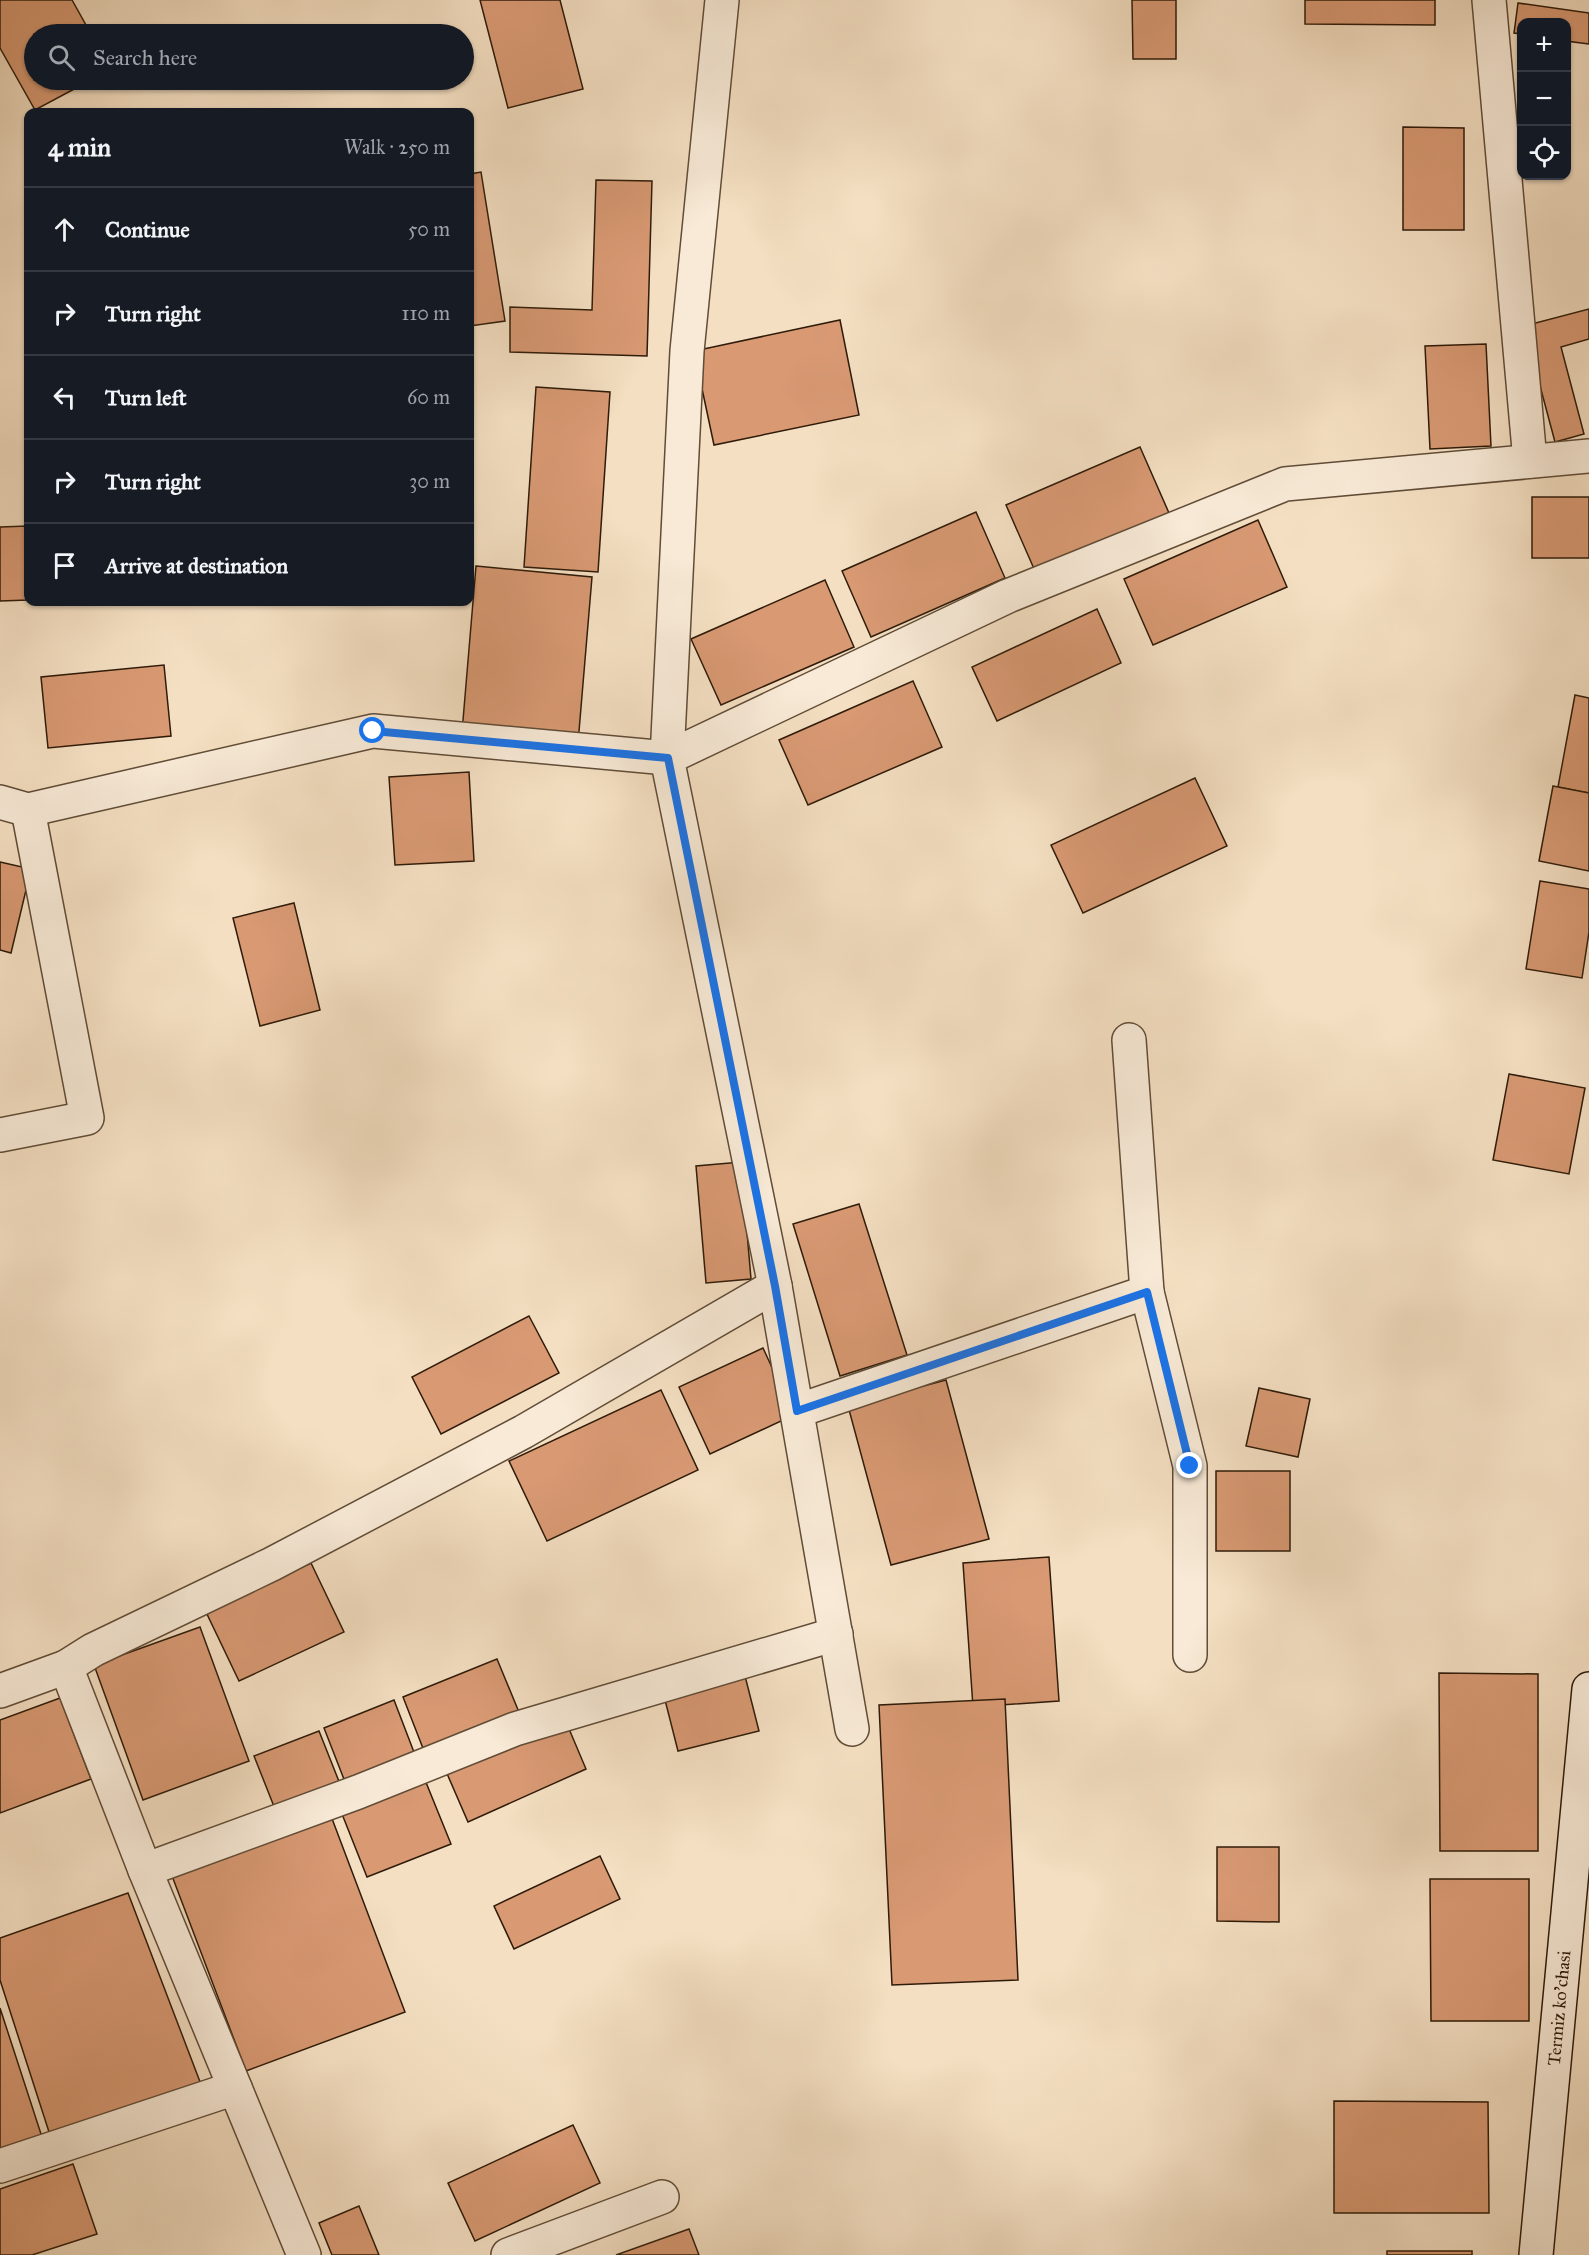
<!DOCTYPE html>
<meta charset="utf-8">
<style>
:root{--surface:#171b24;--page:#242831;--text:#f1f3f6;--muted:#9ea1a6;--line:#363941}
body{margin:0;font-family:"IM FELL Great Primer",serif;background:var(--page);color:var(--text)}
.controls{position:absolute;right:18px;top:18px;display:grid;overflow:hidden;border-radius:12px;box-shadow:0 2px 4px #0004}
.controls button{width:54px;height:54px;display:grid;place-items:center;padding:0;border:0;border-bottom:2px solid var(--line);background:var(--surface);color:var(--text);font:30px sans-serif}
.stop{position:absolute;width:18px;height:18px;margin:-14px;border:4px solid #1a73e8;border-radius:50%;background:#fff}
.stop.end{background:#1a73e8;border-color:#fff;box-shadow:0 2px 6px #0008}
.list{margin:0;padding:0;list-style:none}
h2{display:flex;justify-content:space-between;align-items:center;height:78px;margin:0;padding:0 24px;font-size:26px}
h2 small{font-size:20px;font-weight:400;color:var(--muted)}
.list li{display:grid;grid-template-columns:39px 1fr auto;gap:18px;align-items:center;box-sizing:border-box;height:84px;padding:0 24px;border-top:2px solid var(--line)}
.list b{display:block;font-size:22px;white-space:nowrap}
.list em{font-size:20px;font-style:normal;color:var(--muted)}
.icon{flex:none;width:33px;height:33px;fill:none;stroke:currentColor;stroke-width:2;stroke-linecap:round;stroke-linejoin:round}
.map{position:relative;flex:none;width:1589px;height:2255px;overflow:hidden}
.search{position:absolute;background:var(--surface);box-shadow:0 2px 4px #0004;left:24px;top:24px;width:450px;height:66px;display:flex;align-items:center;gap:15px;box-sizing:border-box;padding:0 21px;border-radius:33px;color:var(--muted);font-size:22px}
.panel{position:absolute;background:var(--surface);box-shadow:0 2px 4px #0004;left:24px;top:108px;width:450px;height:498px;border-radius:12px}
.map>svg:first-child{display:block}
</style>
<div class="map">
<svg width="1589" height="2255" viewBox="0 0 1589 2255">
<rect width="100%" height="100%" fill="#f4dfc2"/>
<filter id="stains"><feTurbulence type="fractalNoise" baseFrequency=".00333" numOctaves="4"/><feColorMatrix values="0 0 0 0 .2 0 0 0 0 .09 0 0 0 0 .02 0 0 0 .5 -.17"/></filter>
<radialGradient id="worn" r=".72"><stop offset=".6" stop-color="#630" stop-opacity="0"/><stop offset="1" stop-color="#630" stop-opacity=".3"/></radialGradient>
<g fill="#d89973" stroke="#2e1b09" stroke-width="1.5">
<path d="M0 0H72L91 34H34V80H91L35 110 0 48Z"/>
<path d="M480 0H560L583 89 508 108Z"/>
<path d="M1132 0H1176V59H1133Z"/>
<path d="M1305 0H1435V25L1305 24Z"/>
<path d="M1518 3 1589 13V44L1566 41V22H1522V34L1514 33Z"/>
<path d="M1403 127 1464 128V230H1403Z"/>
<path d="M481 172 505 321 470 326V174Z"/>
<path d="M596 180 652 181 647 356 510 352V307L592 310Z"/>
<path d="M1589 309V339L1561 347 1584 434 1555 442 1524 326Z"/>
<path d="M840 320 859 415 714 445 694 351Z"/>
<path d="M1486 344 1491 446 1430 449 1425 346Z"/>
<path d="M536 387 610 392 598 572 524 567Z"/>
<path d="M1140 447 1169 513 1035 571 1006 505Z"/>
<rect x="1532" y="497" width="57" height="61"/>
<path d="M976 512 1005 578 871 637 842 571Z"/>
<path d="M1258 520 1287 587 1153 645 1124 579Z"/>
<path d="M28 526V600L0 601V527Z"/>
<path d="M476 566 592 577 578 743 462 732Z"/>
<path d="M825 580 854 647 721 705 691 639Z"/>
<path d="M1097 609 1121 663 997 721 972 667Z"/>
<path d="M164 665 171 736 48 748 41 677Z"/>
<path d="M913 681 942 747 808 805 779 740Z"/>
<path d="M1575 695 1589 698V793L1558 787Z"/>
<path d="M469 772 474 861 395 865 389 777Z"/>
<path d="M1195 778 1227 846 1083 913 1051 845Z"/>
<path d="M1553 786 1589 793V871L1539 861Z"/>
<path d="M0 862 31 869 11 953 0 950Z"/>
<path d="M1540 881 1589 889V932L1582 978 1526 969Z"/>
<path d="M294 903 320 1010 260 1026 233 918Z"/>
<path d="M1509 1074 1585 1088 1569 1174 1493 1160Z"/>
<path d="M741 1162 751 1279 706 1283 696 1166Z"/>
<path d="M859 1204 907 1355 840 1376 793 1224Z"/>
<path d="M529 1316 559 1373 441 1434 412 1377Z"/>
<path d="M763 1348 794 1415 710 1454 679 1387Z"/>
<path d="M946 1380 989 1539 891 1565 848 1406Z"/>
<path d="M1259 1388 1310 1399 1298 1457 1246 1446Z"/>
<path d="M661 1390 698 1470 547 1541 509 1461Z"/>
<rect x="1216" y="1471" width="74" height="80"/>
<path d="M1049 1557 1059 1701 973 1707 963 1563Z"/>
<path d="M311 1563 344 1632 239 1681 206 1612Z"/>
<path d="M200 1627 249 1761 143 1800 94 1665Z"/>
<path d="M497 1659 521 1717 426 1756 403 1697Z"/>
<path d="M744 1672 759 1731 678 1751 663 1692Z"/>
<path d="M1439 1673 1538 1674V1851H1440Z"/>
<path d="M60 1698 91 1779 0 1813V1720Z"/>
<path d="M1005 1699 1018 1980 892 1985 879 1705Z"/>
<path d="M394 1700 417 1760 347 1787 324 1728Z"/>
<path d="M564 1717 586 1769 468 1822 445 1769Z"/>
<path d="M319 1731 342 1789 277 1814 254 1756Z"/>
<path d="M423 1775 451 1844 367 1877 340 1809Z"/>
<path d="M328 1808 405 2012 246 2071 169 1868Z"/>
<path d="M1217 1847H1279V1922L1217 1921Z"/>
<path d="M600 1856 620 1899 514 1949 494 1906Z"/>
<path d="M1430 1879H1529V2021H1431Z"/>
<path d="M128 1893 202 2087 50 2135 0 1980V1938Z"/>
<path d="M0 2008 42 2137 0 2151Z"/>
<path d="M1334 2101 1488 2102 1489 2213H1334Z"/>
<path d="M573 2125 600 2183 475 2241 448 2183Z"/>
<path d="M73 2164 97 2234 32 2255H0V2189Z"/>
<path d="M359 2206 379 2255H332L319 2223Z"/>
<path d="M689 2229 699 2255H616Z"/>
<rect x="1387" y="2251" width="85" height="4"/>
</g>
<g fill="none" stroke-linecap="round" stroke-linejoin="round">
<defs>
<g id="minor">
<path d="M722 0 687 351 667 758 775 1286 852 1729"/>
<path d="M1489 0 1530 461"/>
<path d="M0 802 28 810 373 731 667 758 1008 596 1285 484 1589 456"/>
<path d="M0 1135 87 1118 28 810"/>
<path d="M1147 1292 1190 1466V1655"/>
<path d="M797 1411 1147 1292 1129 1040"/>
<path d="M66 1667 145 1870 304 2255"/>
<path d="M0 1691 66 1667 93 1650 272 1564 523 1432 775 1286"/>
<path d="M145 1870 358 1792 515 1729 836 1634"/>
<path d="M0 2166 235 2088"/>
<path d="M508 2255 662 2197"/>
</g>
<g id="secondary">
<path id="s1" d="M1536 2255 1589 1689"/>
</g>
</defs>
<use href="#minor" stroke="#604c37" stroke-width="36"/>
<use href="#secondary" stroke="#2e1b09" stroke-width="36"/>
<use href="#minor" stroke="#f8ead7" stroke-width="33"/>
<use href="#secondary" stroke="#f8ead7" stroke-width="33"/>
</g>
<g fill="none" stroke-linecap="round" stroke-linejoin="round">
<path stroke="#1a73e8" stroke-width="8" d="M373 731 668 758 775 1286 797 1411 1147 1292 1190 1466"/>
</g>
<g text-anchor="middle" stroke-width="4.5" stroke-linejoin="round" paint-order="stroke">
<g font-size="18" fill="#2e1b09" stroke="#f8ead7">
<text dy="6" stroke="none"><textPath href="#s1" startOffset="248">Termiz ko'chasi</textPath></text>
</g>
</g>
<rect width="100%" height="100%" filter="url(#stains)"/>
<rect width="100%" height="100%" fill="url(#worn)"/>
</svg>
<div class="controls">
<button>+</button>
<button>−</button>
<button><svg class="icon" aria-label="locate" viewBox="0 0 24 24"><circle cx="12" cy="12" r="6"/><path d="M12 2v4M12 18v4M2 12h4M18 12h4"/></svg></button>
</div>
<div class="stop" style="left:373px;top:731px"></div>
<div class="stop end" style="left:1190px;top:1466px"></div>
<div class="search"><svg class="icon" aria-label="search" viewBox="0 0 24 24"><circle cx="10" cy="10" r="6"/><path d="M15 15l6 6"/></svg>Search here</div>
<section class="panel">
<h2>4 min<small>Walk · 250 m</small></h2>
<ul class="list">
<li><svg class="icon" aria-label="ahead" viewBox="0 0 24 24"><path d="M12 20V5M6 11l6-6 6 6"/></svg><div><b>Continue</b></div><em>50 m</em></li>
<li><svg class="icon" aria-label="right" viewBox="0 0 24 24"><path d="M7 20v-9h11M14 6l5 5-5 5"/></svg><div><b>Turn right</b></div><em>110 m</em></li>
<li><svg class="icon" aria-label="left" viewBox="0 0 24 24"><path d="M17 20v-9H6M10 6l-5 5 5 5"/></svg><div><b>Turn left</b></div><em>60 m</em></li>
<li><svg class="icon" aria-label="right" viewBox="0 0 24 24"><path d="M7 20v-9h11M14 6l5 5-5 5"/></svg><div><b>Turn right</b></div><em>30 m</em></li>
<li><svg class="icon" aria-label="arrive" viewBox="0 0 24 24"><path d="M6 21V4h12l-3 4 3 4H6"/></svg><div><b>Arrive at destination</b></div></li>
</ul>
</section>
</div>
